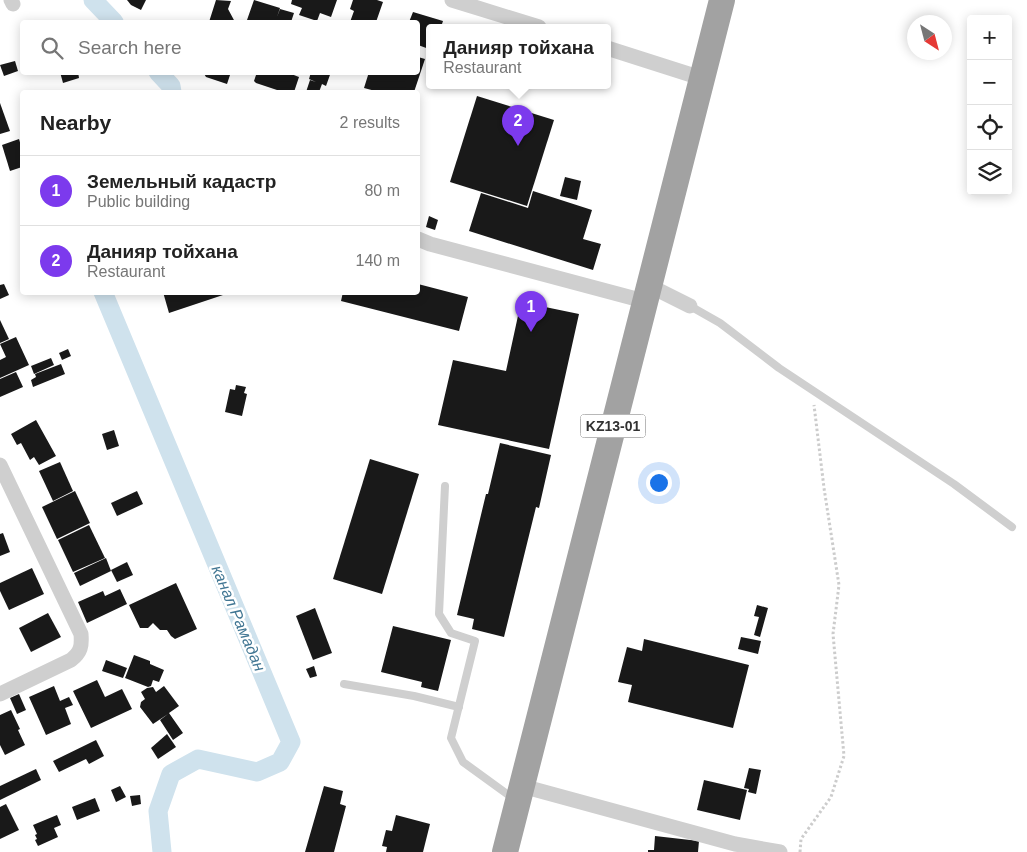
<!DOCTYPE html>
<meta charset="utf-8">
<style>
:root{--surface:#fff;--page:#f6f6f6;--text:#222;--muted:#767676;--line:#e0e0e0;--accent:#7c3aed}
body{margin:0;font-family:Arial,sans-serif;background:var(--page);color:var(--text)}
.controls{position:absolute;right:15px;top:15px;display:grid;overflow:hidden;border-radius:5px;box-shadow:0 2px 12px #0003}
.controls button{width:45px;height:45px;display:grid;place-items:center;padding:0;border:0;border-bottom:1px solid var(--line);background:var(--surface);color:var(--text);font:25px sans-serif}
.compass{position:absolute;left:907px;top:15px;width:45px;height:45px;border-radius:50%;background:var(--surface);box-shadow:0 2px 12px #0003;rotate:144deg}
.you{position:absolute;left:658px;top:482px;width:18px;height:18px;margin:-12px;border:4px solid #fff;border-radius:50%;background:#1a73e8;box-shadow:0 0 0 8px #1a73e833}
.badge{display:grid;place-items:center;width:32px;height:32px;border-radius:50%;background:var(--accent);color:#fff;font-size:16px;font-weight:700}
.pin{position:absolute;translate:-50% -41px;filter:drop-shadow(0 1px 2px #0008)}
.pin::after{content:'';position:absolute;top:26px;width:18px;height:15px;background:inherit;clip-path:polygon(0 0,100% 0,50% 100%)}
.popup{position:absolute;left:426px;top:24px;width:185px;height:65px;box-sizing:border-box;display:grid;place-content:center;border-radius:5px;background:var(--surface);filter:drop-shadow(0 1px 4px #0005);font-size:16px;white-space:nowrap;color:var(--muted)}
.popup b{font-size:19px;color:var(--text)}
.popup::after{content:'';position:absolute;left:50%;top:100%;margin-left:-10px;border:10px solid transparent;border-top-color:var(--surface)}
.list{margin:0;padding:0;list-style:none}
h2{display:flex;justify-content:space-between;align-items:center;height:65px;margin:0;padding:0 20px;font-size:21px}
h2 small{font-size:16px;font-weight:400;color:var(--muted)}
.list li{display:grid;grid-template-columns:32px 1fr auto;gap:15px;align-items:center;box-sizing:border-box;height:70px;padding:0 20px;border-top:1px solid var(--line)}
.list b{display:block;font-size:19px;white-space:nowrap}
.list p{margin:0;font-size:16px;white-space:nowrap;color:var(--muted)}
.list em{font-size:16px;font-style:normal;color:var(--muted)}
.icon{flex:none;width:28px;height:28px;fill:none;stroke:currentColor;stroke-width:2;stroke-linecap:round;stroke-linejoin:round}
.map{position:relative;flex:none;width:1027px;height:852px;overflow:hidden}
.search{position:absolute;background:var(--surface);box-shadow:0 2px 12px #0003;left:20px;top:20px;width:400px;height:55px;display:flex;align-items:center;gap:12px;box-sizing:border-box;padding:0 18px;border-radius:5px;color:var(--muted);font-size:19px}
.panel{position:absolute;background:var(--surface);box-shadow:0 2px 12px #0003;left:20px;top:90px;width:400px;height:205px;border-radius:5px}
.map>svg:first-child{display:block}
</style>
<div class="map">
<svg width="1027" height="852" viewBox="0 0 1027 852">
<rect width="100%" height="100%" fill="#fff"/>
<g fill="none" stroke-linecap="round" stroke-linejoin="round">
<g stroke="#cfe2ed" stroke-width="19">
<path d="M93 0 114 22"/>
<path d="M158 72 171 86 172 92"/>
<path d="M103 292 291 742 280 762 257 772 198 759 171 774 158 811 162 852"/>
</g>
</g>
<g fill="#191919">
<path d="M127 0H146L141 10 131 5Z"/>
<path d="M216 0 231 1 228 9 235 22H209Z"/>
<path d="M254 0 280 8 277 17 280 9 294 13 291 22H255L247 20Z"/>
<path d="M292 0H337L331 17 320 13 317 21 299 15 302 8 291 4Z"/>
<path d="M353 0H377L383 2 376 22 366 21V22H350L354 11 350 9Z"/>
<path d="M413 12 443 21 441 27H429V49L418 45V22H409Z"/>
<path d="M418 57 425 59 414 92H379L364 88 369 72H418Z"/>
<path d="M15 61 18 71 4 76 0 65Z"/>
<path d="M60 72H78L79 78 63 83Z"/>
<path d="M203 72H231L227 84 206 77Z"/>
<path d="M257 72H286L299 77 294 92H283L256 83 254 81Z"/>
<path d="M311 72H331L326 86 322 84 319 92H306L310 80 316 82 309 79Z"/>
<path d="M477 96 554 120 527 206 450 182Z"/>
<path d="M0 103 10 131 0 134Z"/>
<path d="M19 139 22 149V167L10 171 2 145Z"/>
<path d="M565 177 581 181 577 200 560 196Z"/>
<path d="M533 191 592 210 583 239 601 244 593 270 469 231 481 193 528 208Z"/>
<path d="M429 216 438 220 435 230 426 227Z"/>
<path d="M4 284 9 295 0 299V285Z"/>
<path d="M418 284 468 297 459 331 341 301 343 292H418Z"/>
<path d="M163 292H222L223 295 169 313Z"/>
<path d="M521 302 579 314 549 449 438 425 453 360 506 371Z"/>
<path d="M0 320 9 339 0 343Z"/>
<path d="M16 337 29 365 0 378V360L6 357 0 344Z"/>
<path d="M68 349 71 356 62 360 59 353Z"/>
<path d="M51 358 54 365 34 374 31 366Z"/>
<path d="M61 364 65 374 33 387 31 380 36 377 35 374Z"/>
<path d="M16 372 23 387 0 397V379Z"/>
<path d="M236 385 246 387 244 393 247 394 242 416 225 412 230 389 235 390Z"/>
<path d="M36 420 56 456 39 465 34 457 30 460 21 443 17 445 11 434Z"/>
<path d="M114 430 119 446 107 450 102 434Z"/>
<path d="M500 443 551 455 539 508 536 507 504 637 472 629 474 619 457 615 486 494H488Z"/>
<path d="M370 459 419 474 382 594 333 579Z"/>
<path d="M60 462 73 491 53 501 39 471Z"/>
<path d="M75 491 90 523 57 539 42 507Z"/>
<path d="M137 491 143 504 117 516 111 503Z"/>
<path d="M89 525 105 558 73 572 58 540Z"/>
<path d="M3 533 10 552 0 556V534Z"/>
<path d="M106 558 111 571 80 586 74 573Z"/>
<path d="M127 562 133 575 117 582 111 570Z"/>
<path d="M32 568 44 594 9 610 0 591V583Z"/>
<path d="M176 583 197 629 175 639 171 636 167 630H160L153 623 148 628H140L129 605Z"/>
<path d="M120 589 127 604 87 623 78 602 103 591 105 596Z"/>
<path d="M757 605 768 608 760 637 754 635 759 617 754 616Z"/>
<path d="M315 608 332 653 313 660 296 616Z"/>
<path d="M48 613 61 637 31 652 19 628Z"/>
<path d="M393 626 451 640 438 691 421 687 422 682 381 672Z"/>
<path d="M741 637 761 641 758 654 738 649Z"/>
<path d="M644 639 749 665 733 728 628 702 632 685 618 682 627 647 642 651Z"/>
<path d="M134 655 150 661V664L164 670 159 682 153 680 151 686 148 687 125 678Z"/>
<path d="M106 660 127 668 123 678 102 671Z"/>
<path d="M314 666 317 676 310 678 306 669Z"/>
<path d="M97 680 105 697 122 689 132 709 91 728 73 691Z"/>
<path d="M54 686 60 701 69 697 73 705 65 708 71 724 46 735 29 697Z"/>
<path d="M164 686 179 706 169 713 183 733 173 740 160 720 168 714 153 724 140 707 141 702 145 699 141 692 147 688 153 687 156 692Z"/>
<path d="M19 694 26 710 17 714 10 698Z"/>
<path d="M11 710 20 729 18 730 25 745 5 755 0 745V715Z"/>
<path d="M167 734 176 747 158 759 151 748Z"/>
<path d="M96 740 104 756 89 764 86 759 59 772 53 761Z"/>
<path d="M749 768 761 770 756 794 748 792 749 789 744 788Z"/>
<path d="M36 769 41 780 0 800V786Z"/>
<path d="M704 780 747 790 740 820 697 810Z"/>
<path d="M120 786 126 797 116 802 111 790Z"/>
<path d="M324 786 343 791 340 804 346 806 334 852H305Z"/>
<path d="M140 795 141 804 132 806 130 796Z"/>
<path d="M95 798 100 811 77 820 72 807Z"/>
<path d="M6 804 19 830 0 839V807Z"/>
<path d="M57 815 61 825 54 828 58 837 38 846 35 840 37 839 35 835 37 834 33 825Z"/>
<path d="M396 815 430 824 423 852H386L387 847 382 846 386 830 392 831Z"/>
<path d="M655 836 699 841 698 852H648V850H654Z"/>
</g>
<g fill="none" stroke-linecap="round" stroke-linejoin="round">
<path stroke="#ccc" stroke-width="3" stroke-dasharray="2.5 2.5" stroke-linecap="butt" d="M800 852 801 839 831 797 844 756 833 634 839 585 824 488 814 405"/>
<g stroke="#cfcfcf" stroke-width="8">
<path d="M690 306 720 323 779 368 954 484 1012 527"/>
<path d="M445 486 439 614 451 633 475 641 451 738 463 762 514 799"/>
<path d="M344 684 414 696 459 707"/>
</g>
<g stroke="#cfcfcf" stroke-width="15">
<path d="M11 0 13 4"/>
<path d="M452 0 539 27"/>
<path d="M607 48 701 78"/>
<path d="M418 239 430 244 644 301"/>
<path d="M648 285 690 306"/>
<path d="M0 465 81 634C82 646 81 652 71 660L0 694"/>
<path d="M522 786 735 844 780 852"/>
</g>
<path stroke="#a2a2a2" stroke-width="26" d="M505 852 722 0"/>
</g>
<g text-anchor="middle" stroke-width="5" stroke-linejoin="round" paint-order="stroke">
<rect fill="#fff" stroke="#707070" stroke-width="1" x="580.5" y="414.5" width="65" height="23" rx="4"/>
<g font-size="14" font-weight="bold" fill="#323232">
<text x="613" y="431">KZ13-01</text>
</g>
<g font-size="16" font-style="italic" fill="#417693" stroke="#fff">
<text transform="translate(239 618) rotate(67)" y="6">канал Рамадан</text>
</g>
</g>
</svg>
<div class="controls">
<button>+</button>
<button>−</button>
<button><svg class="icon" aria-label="locate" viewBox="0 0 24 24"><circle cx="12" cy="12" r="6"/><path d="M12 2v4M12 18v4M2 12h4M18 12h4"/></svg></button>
<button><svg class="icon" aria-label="layers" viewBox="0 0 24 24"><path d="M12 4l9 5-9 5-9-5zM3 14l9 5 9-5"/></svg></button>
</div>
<svg class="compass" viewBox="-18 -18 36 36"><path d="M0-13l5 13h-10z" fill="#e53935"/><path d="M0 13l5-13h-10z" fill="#767676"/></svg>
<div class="you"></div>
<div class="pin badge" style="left:531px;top:332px">1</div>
<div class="pin badge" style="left:518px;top:146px">2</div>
<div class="popup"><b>Данияр тойхана</b>Restaurant</div>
<div class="search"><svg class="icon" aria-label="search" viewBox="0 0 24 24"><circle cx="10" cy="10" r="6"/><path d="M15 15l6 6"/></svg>Search here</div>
<section class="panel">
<h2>Nearby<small>2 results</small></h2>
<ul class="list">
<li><span class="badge">1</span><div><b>Земельный кадастр</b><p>Public building</p></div><em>80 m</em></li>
<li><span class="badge">2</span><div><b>Данияр тойхана</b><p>Restaurant</p></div><em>140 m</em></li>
</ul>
</section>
</div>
